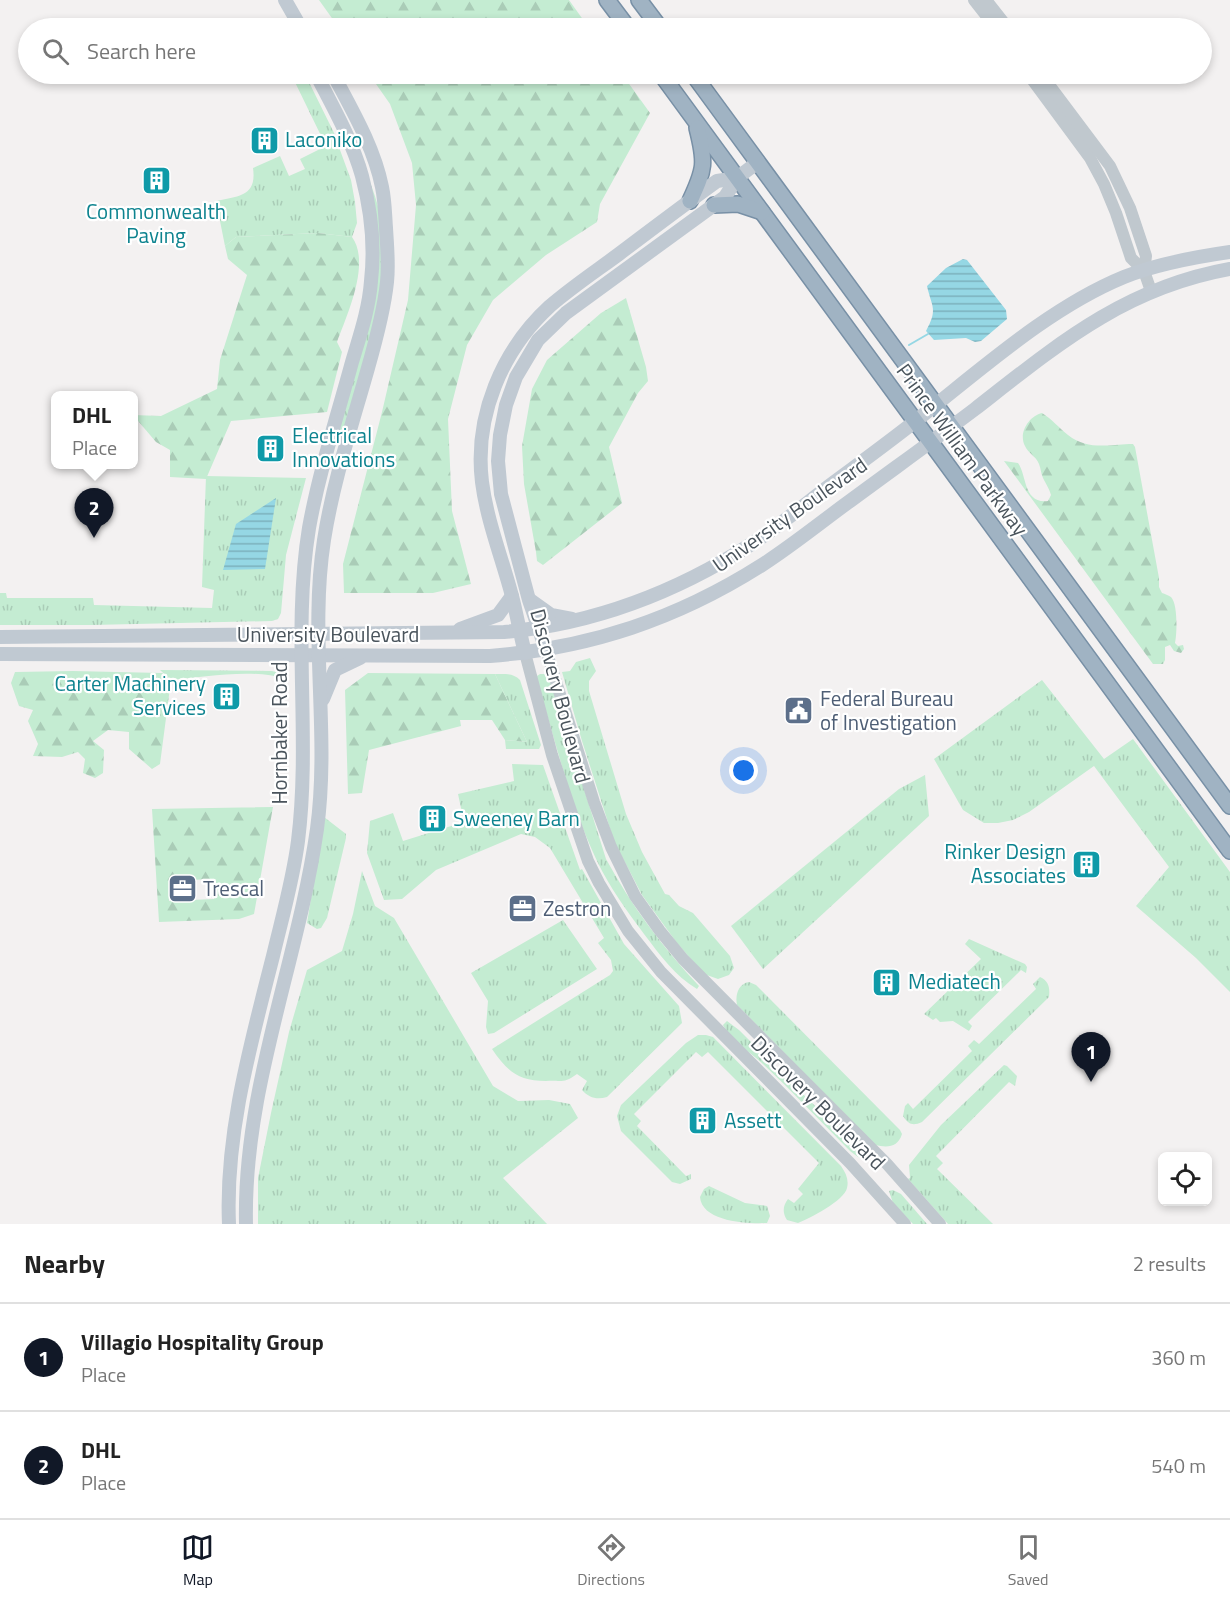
<!DOCTYPE html>
<style>
:root{--surface:#fff;--page:#f2f2f2;--text:#222;--muted:#767676;--line:#e0e0e0;--accent:#111827}
body{margin:0;font-family:"Titillium Web",sans-serif;background:var(--page);color:var(--text)}
.controls{position:absolute;right:18px;bottom:18px;display:grid;overflow:hidden;border-radius:9px;box-shadow:0 3px 9px #0003}
.controls button{width:54px;height:54px;display:grid;place-items:center;padding:0;border:0;border-bottom:2px solid var(--line);background:var(--surface);color:var(--text);font:30px sans-serif}
.you{position:absolute;left:744px;top:771px;width:21px;height:21px;margin:-15px;border:4px solid #fff;border-radius:50%;background:#1a73e8;box-shadow:0 0 0 9px #1a73e833}
.badge{display:grid;place-items:center;width:39px;height:39px;border-radius:50%;background:var(--accent);color:#fff;font-size:20px;font-weight:700}
.pin{position:absolute;translate:-50% -50px;filter:drop-shadow(0 2px 3px #0008)}
.pin::after{content:'';position:absolute;top:32px;width:21px;height:18px;background:inherit;clip-path:polygon(0 0,100% 0,50% 100%)}
.popup{position:absolute;left:51px;top:391px;width:87px;height:78px;box-sizing:border-box;display:grid;place-content:center;border-radius:9px;background:var(--surface);filter:drop-shadow(0 2px 4px #0005);font-size:20px;white-space:nowrap;color:var(--muted)}
.popup b{font-size:22px;color:var(--text)}
.popup::after{content:'';position:absolute;left:50%;top:100%;margin-left:-12px;border:12px solid transparent;border-top-color:var(--surface)}
.list{margin:0;padding:0;list-style:none}
h2{display:flex;justify-content:space-between;align-items:center;height:78px;margin:0;padding:0 24px;font-size:26px}
h2 small{font-size:20px;font-weight:400;color:var(--muted)}
.list li{display:grid;grid-template-columns:39px 1fr auto;gap:18px;align-items:center;box-sizing:border-box;height:108px;padding:0 24px;border-top:2px solid var(--line)}
.list b{display:block;font-size:22px;white-space:nowrap}
.list p{margin:0;font-size:20px;white-space:nowrap;color:var(--muted)}
.list em{font-size:20px;font-style:normal;color:var(--muted)}
.icon{flex:none;width:33px;height:33px;fill:none;stroke:currentColor;stroke-width:2;stroke-linecap:round;stroke-linejoin:round}
.map{position:relative;flex:none;width:1230px;height:1224px;overflow:hidden}
.search{position:absolute;background:var(--surface);box-shadow:0 3px 9px #0003;left:18px;right:18px;top:18px;height:66px;display:flex;align-items:center;gap:15px;box-sizing:border-box;padding:0 21px;border-radius:33px;color:var(--muted);font-size:22px}
.sheet{height:294px;background:var(--surface)}
nav{display:flex;justify-content:space-around;align-items:center;box-sizing:border-box;height:84px;border-top:2px solid var(--line);background:var(--surface);font-size:16px;color:var(--muted)}
nav a{display:grid;justify-items:center;gap:3px}
nav .on{color:var(--accent)}
.map>svg:first-child{display:block}
</style>
<div class="map">
<svg width="1230" height="1224" viewBox="0 0 1230 1224">
<defs>
<pattern id="grass-tufts" width="24" height="20" patternUnits="userSpaceOnUse" patternTransform="scale(1.5)"><rect width="24" height="20" fill="#c4ecd2"/><path d="M3 7l-1-3M5 7V3M7 7l1-3M15 17l-1-3M17 17v-4M19 17l1-3" fill="none" stroke="#aaccb7"/></pattern>
<pattern id="forest-firs" width="22" height="20" patternUnits="userSpaceOnUse" patternTransform="scale(1.5)"><rect width="22" height="20" fill="#c4ecd2"/><path d="M5 1l3.5 6h-7zM16 11l3.5 6h-7z" fill="#aaccb7"/></pattern>
<pattern id="water-rules" width="6" height="5" patternUnits="userSpaceOnUse" patternTransform="scale(1.5)"><rect width="6" height="5" fill="#95d7e4"/><path d="M0 2.5h6" fill="none" stroke="#7cb1bc"/></pattern>
</defs>
<rect width="100%" height="100%" fill="#f3f1f1"/>
<g fill="url(#grass-tufts)">
<path d="M291 74H305L339 143 340 150 351 180 355 202 357 223 352 237 318 233 236 237 225 246 216 201C239 196 257 196 253 168L280 156 289 176 305 169 300 159 326 146Z"/>
<path d="M370 182C377 201 383 220 383 241 386 308 358 379 341 444L338 443 341 421 370 315Z"/>
<path d="M206 476 306 478 286 555 281 613 278 619 272 621 92 625H0V593H6L7 598H93L94 605 212 608 214 590 202 587Z"/>
<path d="M590 658 596 671 589 681V691L626 814 642 852 665 894 669 895 679 906 693 913 730 956 734 968 729 975 718 979 704 974 677 943 642 895 614 841 582 741 562 672 570 671 576 662Z"/>
<path d="M160 670 272 671 284 674V679C256 668 202 677 171 680Z"/>
<path d="M495 674C505 674 513 673 520 680L541 745 539 749H506L505 740 527 742Z"/>
<path d="M540 674H547L549 677 606 859C631 905 663 948 699 986L697 989C675 976 660 955 644 934 627 911 610 888 597 861 570 804 555 740 537 680V676Z"/>
<path d="M1042 680 1104 759 1133 739 1230 872V992L1196 958 1136 906 1169 867 1094 766 1029 812 1013 820 998 823H984L963 810 934 759Z"/>
<path d="M512 764 543 765 580 870 582 869 624 944 679 1006 682 1023 607 1097C597 1100 589 1098 582 1090L587 1081 577 1074C563 1084 562 1080 546 1081 518 1081 507 1071 492 1049L610 975 613 971 611 960 598 943 604 938 550 848 535 837 521 834 436 870 402 899 384 900 367 853 370 821 393 813 403 841 464 822 458 794 514 781Z"/>
<path d="M925 775 929 816 763 969 731 926 899 789Z"/>
<path d="M324 817 346 834V838L327 918 321 928 317 929 307 923Z"/>
<path d="M362 871 375 906 394 918 493 1086 518 1101 549 1100 570 1104 578 1118 503 1178 547 1224H258V1178L271 1113 289 1032 307 970 342 951 353 914Z"/>
<path d="M563 920 597 969 494 1033 488 1034 486 1027 488 1001 471 973Z"/>
<path d="M969 939 1025 964 1027 967 1026 973 1021 970 968 1022 972 1026 969 1031 953 1021 940 1022 936 1018 933 1020 924 1014 981 959 965 944Z"/>
<path d="M1040 977C1049 981 1050 988 1049 997L922 1122C913 1126 909 1125 903 1116L905 1106 908 1103 913 1109 972 1051 968 1046 974 1040 979 1044 1036 989 1033 984Z"/>
<path d="M749 982 756 985 900 1130 902 1134C898 1147 888 1148 875 1145L737 1005C735 995 738 984 749 982Z"/>
<path d="M727 1021 739 1030C773 1064 806 1099 842 1130 851 1137 864 1146 864 1158L858 1157 850 1151C821 1122 793 1092 763 1064 749 1051 732 1042 723 1025Z"/>
<path d="M698 1035H706L713 1037 841 1166C846 1173 849 1180 847 1188 845 1200 809 1219 798 1223L787 1220C782 1212 783 1206 788 1199L794 1203 803 1194 798 1189 819 1163 708 1052 702 1057 696 1052 634 1114 641 1121 637 1126 686 1176 691 1174V1179L680 1184 672 1182 621 1131 617 1116 621 1105 686 1043Z"/>
<path d="M1004 1065 1007 1066 1017 1076 1015 1086 1009 1082 936 1156 943 1163 937 1169 993 1224H948L908 1179 910 1178 909 1165 941 1125Z"/>
<path d="M709 1186 745 1203 767 1206 770 1216 767 1223C748 1224 702 1222 700 1197L704 1189Z"/>
<path d="M893 1190 901 1194 927 1224H913L893 1203 889 1191Z"/>
</g>
<g fill="url(#forest-firs)" fill-rule="evenodd">
<path d="M319 0H569L589 28H339Z"/>
<path d="M369 74H622L650 113 600 204 597 222 546 255 493 300 467 345 448 419 452 511 471 584 433 593H344L343 564 382 412 408 300 416 205 412 163 390 104Z"/>
<path d="M318 233 352 237C371 263 347 315 337 342L342 352 327 412 231 421 206 479 170 477V450L156 442 133 415 161 416 217 389 220 360 247 275 228 259 225 246 236 237Z"/>
<path d="M626 298 646 367 648 381 638 393 609 447 622 503 543 565 537 561 536 552 524 484 522 446 532 389 547 360 601 313Z"/>
<path d="M1042 413C1052 419 1059 428 1068 435 1087 450 1107 445 1129 444H1133L1135 447 1159 578V587L1162 593C1165 594 1168 595 1171 597 1178 604 1177 634 1175 643L1178 646 1183 645 1184 649 1181 653 1174 651 1170 645 1165 647V660L1163 664H1153L1004 461 1018 463C1027 475 1023 504 1048 501L1051 495C1049 488 1046 484 1043 478 1041 474 1041 469 1039 464 1036 456 1028 453 1025 446 1018 433 1029 416 1042 413Z"/>
<path d="M73 671 162 673 171 680 160 764 152 769 129 749V732L108 730 93 741 104 750 103 773 95 778 83 773 85 759 78 752 62 757 33 756 38 744 28 721 33 710 19 706 11 683 15 672Z"/>
<path d="M368 673 495 674 527 742 505 740 492 720H460L461 726 369 750 362 793 348 794 345 690Z"/>
<path d="M273 807 254 914 239 919 159 922 152 809ZM213 879 214 899 169 901V881Z"/>
</g>
<g fill="url(#water-rules)">
<path d="M963 259 967 260 1006 310 1007 319 981 341 975 342 966 338 934 340 926 331C938 309 932 308 927 286L946 268Z"/>
<path d="M276 498 265 569 223 570 236 524Z"/>
</g>
<g fill="none" stroke-linecap="round" stroke-linejoin="round">
<path stroke="#95d7e4" stroke-width="2" d="M909 345 928 334"/>
<defs>
<g id="trunk">
<path d="M607 0 628 28"/>
<path d="M639 0 660 28"/>
<path d="M661 74 1230 851"/>
<path d="M693 74 1230 806"/>
<path d="M690 201C705 169 706 163 697 128"/>
<path d="M714 205 738 204 762 212"/>
</g>
</defs>
<use href="#trunk" stroke="#7890a6" stroke-width="18"/>
<g stroke="#c0c8ce" stroke-width="12">
<path d="M974 0 996 28"/>
<path d="M986 0 1008 28"/>
<path d="M1028 74 1090 158 1104 184 1116 213 1131 258 1144 271 1151 291"/>
<path d="M1041 74 1110 166 1130 208 1146 256 1144 271"/>
<path d="M546 650 594 802 611 847 635 896 660 931 683 959 887 1164 940 1224"/>
<path d="M525 653 552 755 588 861 599 883 628 931 661 972 850 1163 905 1224"/>
</g>
<g stroke="#c0c9d2" stroke-width="14">
<path d="M285 0 301 28"/>
<path d="M530 600 551 615 572 619"/>
<path d="M460 629 498 615 512 596"/>
<path d="M0 637 504 632C594 624 677 592 753 543 779 526 804 505 829 486 860 463 892 440 923 415 985 366 1051 307 1124 277 1157 264 1195 257 1230 252"/>
<path d="M546 650 529 600 501 494 498 461 500 435 506 405 516 377 538 340 566 313 725 197 737 178 758 162"/>
<path d="M525 653C520 634 517 615 512 596 502 558 487 521 482 482 474 416 502 350 550 306 572 287 596 271 619 254 652 229 684 205 717 181L737 178"/>
<path d="M0 654 490 656C590 648 677 619 762 565 793 545 821 522 850 501 892 470 934 440 975 409 1057 345 1124 288 1230 269"/>
<path d="M323 699 335 670 360 658"/>
<path d="M229 1224C225 1134 251 1043 273 956 282 918 293 880 298 841 311 737 292 632 309 528 319 472 337 417 352 362 360 335 369 309 371 281 375 246 371 210 362 176 352 140 333 107 316 74"/>
<path d="M246 1224C243 1089 298 962 317 829 330 733 309 636 324 540 333 482 352 425 368 368 376 340 384 311 387 282 389 264 387 246 386 228 385 215 385 201 382 187 374 147 352 110 333 74"/>
</g>
<use href="#trunk" stroke="#a0b3c3" stroke-width="15"/>
</g>
<defs>
<symbol id="building-square" viewBox="-11 -11 22 22"><rect x="-9" y="-9" width="18" height="18" rx="4" fill="#0f9aa8" stroke="#fff"/><path d="M-4-6H4V6H1V3H-1V6H-4ZM-2.5-4.3h1.7v1.8h-1.7ZM.8-4.3h1.7v1.8H.8ZM-2.5-1h1.7V.8h-1.7ZM.8-1h1.7V.8H.8Z" fill="#fff"/></symbol>
<symbol id="civic-square" viewBox="-11 -11 22 22"><rect x="-9" y="-9" width="18" height="18" rx="4" fill="#5c6f8a" stroke="#fff"/><path d="M-.6-6.5H3V-4.5H.6V-3L4-1V1h2V6H-6V1h2V-1L-.6-3ZM-1.2 2.5V6h2.4V2.5Z" fill="#fff"/></symbol>
<symbol id="office-square" viewBox="-11 -11 22 22"><rect x="-9" y="-9" width="18" height="18" rx="4" fill="#5c6f8a" stroke="#fff"/><path d="M-6-3h4V-5.5h4V-3h4V5H-6ZM-1-4.5V-3h2v-1.5ZM-6 0V1H6V0Z" fill="#fff"/></symbol>
</defs>
<g fill-rule="evenodd">
<use href="#building-square" x="248" y="124" width="33" height="33"/>
<use href="#building-square" x="140" y="164" width="33" height="33"/>
<use href="#building-square" x="254" y="432" width="33" height="33"/>
<use href="#building-square" x="210" y="680" width="33" height="33"/>
<use href="#civic-square" x="782" y="694" width="33" height="33"/>
<use href="#building-square" x="416" y="802" width="33" height="33"/>
<use href="#building-square" x="1070" y="848" width="33" height="33"/>
<use href="#office-square" x="166" y="872" width="33" height="33"/>
<use href="#office-square" x="506" y="892" width="33" height="33"/>
<use href="#building-square" x="870" y="966" width="33" height="33"/>
<use href="#building-square" x="686" y="1104" width="33" height="33"/>
</g>
<g text-anchor="middle" stroke-width="4.5" stroke-linejoin="round" paint-order="stroke">
<g font-size="21" fill="#0d838f" stroke="#fff" text-anchor="start">
<text x="285" y="147">Laconiko</text>
<text x="156" y="219" text-anchor="middle">Commonwealth<tspan x="156" dy="24">Paving</tspan></text>
<text x="292" y="443">Electrical<tspan x="292" dy="24">Innovations</tspan></text>
<text x="206" y="691" text-anchor="end">Carter Machinery<tspan x="206" dy="24">Services</tspan></text>
<text x="453" y="826">Sweeney Barn</text>
<text x="1066" y="859" text-anchor="end">Rinker Design<tspan x="1066" dy="24">Associates</tspan></text>
<text x="908" y="989">Mediatech</text>
<text x="724" y="1128">Assett</text>
</g>
<g font-size="21" fill="#4a545c" stroke="#fff">
<text transform="translate(962 450) rotate(54)" y="7">Prince William Parkway</text>
<text transform="translate(790 515) rotate(-35)" y="7">University Boulevard</text>
<text x="328" y="642">University Boulevard</text>
<text transform="translate(560 696) rotate(75)" y="7">Discovery Boulevard</text>
<text transform="translate(280 733) rotate(-90)" y="7">Hornbaker Road</text>
<text transform="translate(818 1103) rotate(45)" y="7">Discovery Boulevard</text>
</g>
<g font-size="21" fill="#4e5e75" stroke="#fff" text-anchor="start">
<text x="820" y="706">Federal Bureau<tspan x="820" dy="24">of Investigation</tspan></text>
<text x="203" y="896">Trescal</text>
<text x="543" y="916">Zestron</text>
</g>
</g>
</svg>
<div class="controls">
<button><svg class="icon" aria-label="locate" viewBox="0 0 24 24"><circle cx="12" cy="12" r="6"/><path d="M12 2v4M12 18v4M2 12h4M18 12h4"/></svg></button>
</div>
<div class="you"></div>
<div class="pin badge" style="left:1091px;top:1082px">1</div>
<div class="pin badge" style="left:94px;top:538px">2</div>
<div class="popup"><b>DHL</b>Place</div>
<div class="search"><svg class="icon" aria-label="search" viewBox="0 0 24 24"><circle cx="10" cy="10" r="6"/><path d="M15 15l6 6"/></svg>Search here</div>
</div>
<section class="sheet">
<h2>Nearby<small>2 results</small></h2>
<ul class="list">
<li><span class="badge">1</span><div><b>Villagio Hospitality Group</b><p>Place</p></div><em>360 m</em></li>
<li><span class="badge">2</span><div><b>DHL</b><p>Place</p></div><em>540 m</em></li>
</ul>
</section>
<nav>
<a class="on"><svg class="icon" aria-label="map" viewBox="0 0 24 24"><path d="M3 6l6-2 6 2 6-2v14l-6 2-6-2-6 2zM9 4v14M15 6v14"/></svg>Map</a>
<a><svg class="icon" aria-label="directions" viewBox="0 0 24 24"><path d="M12 3l9 9-9 9-9-9zM9 14v-3h6M13 9l2 2-2 2"/></svg>Directions</a>
<a><svg class="icon" aria-label="saved" viewBox="0 0 24 24"><path d="M7 4h10v16l-5-4-5 4z"/></svg>Saved</a>
</nav>
